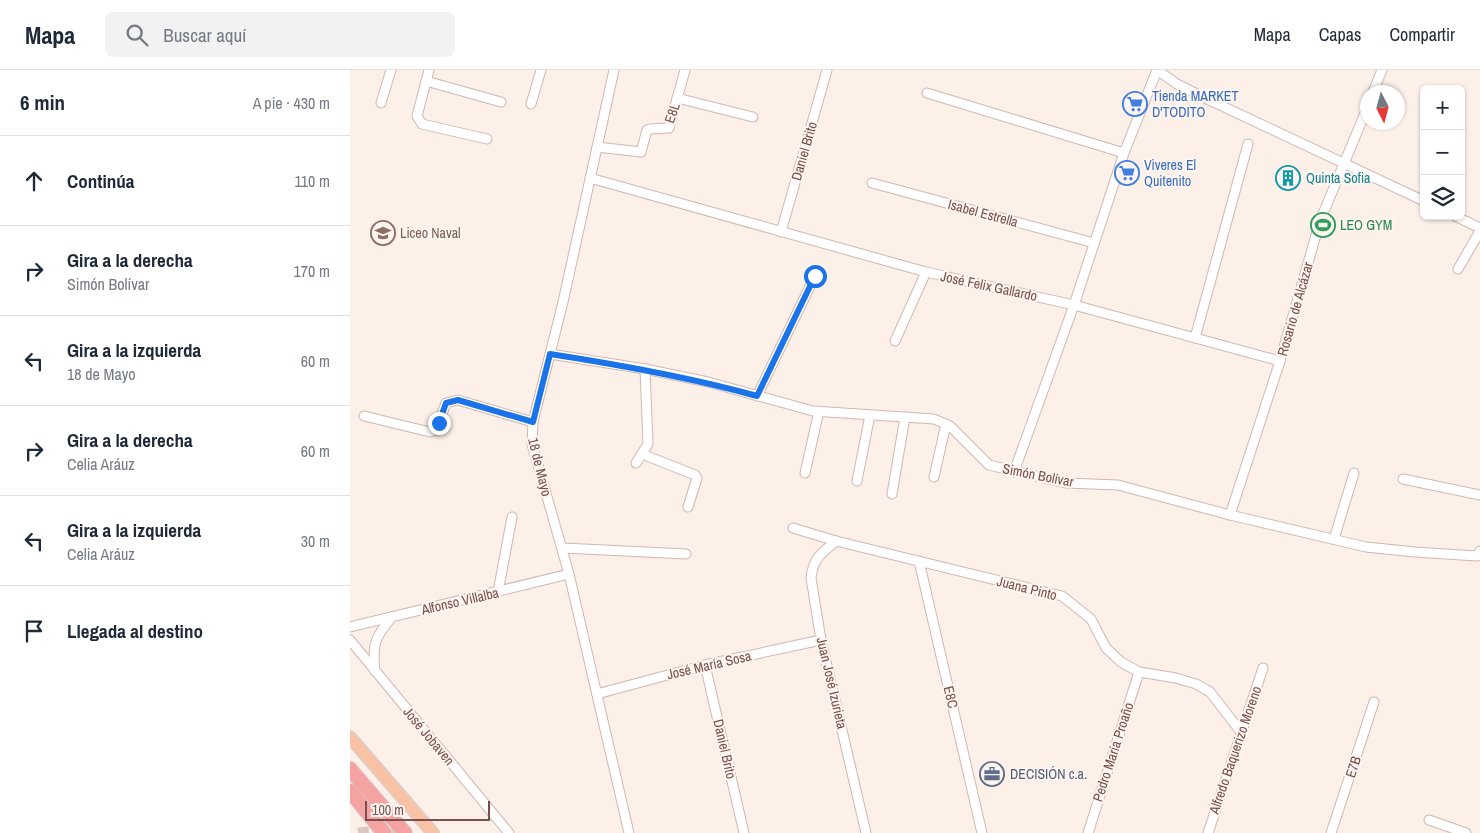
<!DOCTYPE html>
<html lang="es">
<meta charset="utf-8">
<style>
:root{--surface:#fff;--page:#f2f2f3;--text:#1f2937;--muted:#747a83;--line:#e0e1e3}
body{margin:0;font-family:"Archivo Narrow",sans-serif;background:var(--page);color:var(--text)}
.controls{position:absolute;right:15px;top:15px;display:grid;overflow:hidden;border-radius:8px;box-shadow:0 1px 4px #0004}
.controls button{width:45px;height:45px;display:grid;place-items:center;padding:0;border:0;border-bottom:1px solid var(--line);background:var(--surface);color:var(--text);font:25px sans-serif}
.compass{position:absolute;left:1010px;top:15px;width:45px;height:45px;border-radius:50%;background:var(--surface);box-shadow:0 1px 4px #0004;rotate:174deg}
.scale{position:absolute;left:15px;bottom:12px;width:125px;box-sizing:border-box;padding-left:5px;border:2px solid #77504d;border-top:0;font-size:14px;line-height:18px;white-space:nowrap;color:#77504d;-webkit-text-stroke:4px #fff5f0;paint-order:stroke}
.stop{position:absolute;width:15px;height:15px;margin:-11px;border:4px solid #1a73e8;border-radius:50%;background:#fff}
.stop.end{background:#1a73e8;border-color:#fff;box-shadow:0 1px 5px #0008}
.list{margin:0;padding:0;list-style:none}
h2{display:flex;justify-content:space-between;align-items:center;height:65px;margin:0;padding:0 20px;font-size:21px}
h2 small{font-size:16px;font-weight:400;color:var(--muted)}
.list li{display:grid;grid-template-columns:32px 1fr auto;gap:15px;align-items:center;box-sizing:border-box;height:90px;padding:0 20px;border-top:1px solid var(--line)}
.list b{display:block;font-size:19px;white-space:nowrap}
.list p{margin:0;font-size:16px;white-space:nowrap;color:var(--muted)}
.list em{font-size:16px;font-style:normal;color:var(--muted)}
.icon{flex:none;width:28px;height:28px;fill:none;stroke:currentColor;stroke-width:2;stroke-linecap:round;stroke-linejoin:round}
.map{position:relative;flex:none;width:1130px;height:763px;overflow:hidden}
header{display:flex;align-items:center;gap:30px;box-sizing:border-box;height:70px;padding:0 25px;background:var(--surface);border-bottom:1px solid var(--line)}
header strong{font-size:24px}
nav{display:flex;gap:28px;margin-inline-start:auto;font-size:18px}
.search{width:350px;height:45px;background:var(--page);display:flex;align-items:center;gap:12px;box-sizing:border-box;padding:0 18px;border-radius:8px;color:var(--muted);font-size:19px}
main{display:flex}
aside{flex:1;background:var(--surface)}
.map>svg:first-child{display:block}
</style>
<header>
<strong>Mapa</strong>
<div class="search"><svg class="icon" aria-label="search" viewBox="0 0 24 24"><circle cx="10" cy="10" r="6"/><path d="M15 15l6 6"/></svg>Buscar aquí</div>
<nav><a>Mapa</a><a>Capas</a><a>Compartir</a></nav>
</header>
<main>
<aside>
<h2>6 min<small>A pie · 430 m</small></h2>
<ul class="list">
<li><svg class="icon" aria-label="ahead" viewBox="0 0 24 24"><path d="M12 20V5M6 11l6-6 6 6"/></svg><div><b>Continúa</b></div><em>110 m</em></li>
<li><svg class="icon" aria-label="right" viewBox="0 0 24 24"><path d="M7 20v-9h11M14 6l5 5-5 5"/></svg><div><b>Gira a la derecha</b><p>Simón Bolívar</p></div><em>170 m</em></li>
<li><svg class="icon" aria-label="left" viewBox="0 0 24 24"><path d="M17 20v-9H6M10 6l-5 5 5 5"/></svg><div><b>Gira a la izquierda</b><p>18 de Mayo</p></div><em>60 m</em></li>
<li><svg class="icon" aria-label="right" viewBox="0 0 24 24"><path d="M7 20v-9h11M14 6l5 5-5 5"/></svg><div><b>Gira a la derecha</b><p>Celia Aráuz</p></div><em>60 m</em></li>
<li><svg class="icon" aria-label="left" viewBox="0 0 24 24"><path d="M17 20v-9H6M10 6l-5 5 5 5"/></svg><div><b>Gira a la izquierda</b><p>Celia Aráuz</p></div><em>30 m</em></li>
<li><svg class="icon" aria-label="arrive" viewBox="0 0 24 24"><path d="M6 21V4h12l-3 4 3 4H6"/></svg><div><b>Llegada al destino</b></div></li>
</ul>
</aside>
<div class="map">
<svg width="1130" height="763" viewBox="0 0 1130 763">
<rect width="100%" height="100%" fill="#fcf0e9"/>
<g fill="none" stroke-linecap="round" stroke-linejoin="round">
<path stroke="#dbc8c2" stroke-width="11" stroke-dasharray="11 5.5" stroke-linecap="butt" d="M8 763 38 760 50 763"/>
<defs>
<g id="minor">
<path d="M79 0 67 46 72 54 137 69"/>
<path d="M264 0 213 232 183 352 182 374 219 504 279 763"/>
<path d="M807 0 827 14 853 27 1074 131"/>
<path d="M76 11 151 32"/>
<path d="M1023 22 1032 0"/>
<path d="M577 23 774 83"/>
<path d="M327 28 403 47"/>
<path d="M31 33 41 0"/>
<path d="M181 34 191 0"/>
<path d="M247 77 291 82 297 60 300 59 319 58 335 0"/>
<path d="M240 108 576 202 724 235 930 291"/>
<path d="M522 113 744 173"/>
<path d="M1105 146 1130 158"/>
<path d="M431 162 477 0"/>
<path d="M1108 199 1130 161"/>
<path d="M845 268 898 74"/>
<path d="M545 271 576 202"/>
<path d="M200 284 295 299 358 312 463 341 584 349 600 356 639 395 716 413 768 415 880 445 1016 477 1065 482 1127 486 1130 481"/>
<path d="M407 326 465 206"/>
<path d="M14 346 80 362 86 360 96 333 108 330 183 352"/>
<path d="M292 384 345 405 347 408 338 437"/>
<path d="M286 393 298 374 295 299"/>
<path d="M664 402 724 235 774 83 807 0"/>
<path d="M455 403 469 341"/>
<path d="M584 407 596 354"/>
<path d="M1053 409 1130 425"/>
<path d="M507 411 520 345"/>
<path d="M542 424 555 347"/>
<path d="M880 445 930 291 970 151 1018 36"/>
<path d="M443 458 486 471 712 526 741 549 756 578 771 592 789 602 826 608 846 614 860 622 891 662"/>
<path d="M984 469 1004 403"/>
<path d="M486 471C472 483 463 488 461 508L471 570 516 763"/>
<path d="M213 478 336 484"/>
<path d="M569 491 632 763"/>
<path d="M148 522 162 447"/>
<path d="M0 557 219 504"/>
<path d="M0 570 159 763"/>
<path d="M355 595 394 763"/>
<path d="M25 601C22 574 25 567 42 547"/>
<path d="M247 624 355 595 471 570"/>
<path d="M1079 750 1116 763"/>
<path d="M738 763 789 602"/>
<path d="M858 763 913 598"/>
<path d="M981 763 1024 632"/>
</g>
<path id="major" d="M0 667 83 763"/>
<g id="highway">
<path d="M0 699 55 763"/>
<path d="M0 721 34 763"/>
</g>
</defs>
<use href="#minor" stroke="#d1b7b1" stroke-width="11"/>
<use href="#major" stroke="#d9cecd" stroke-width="14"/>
<use href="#highway" stroke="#d9cecd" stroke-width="16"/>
<use href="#minor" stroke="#fff" stroke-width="9"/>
<use href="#major" stroke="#f9c2a4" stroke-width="11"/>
<use href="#highway" stroke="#f5a2a2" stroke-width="14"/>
</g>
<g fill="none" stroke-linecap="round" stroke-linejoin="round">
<path stroke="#1a73e8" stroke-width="6" d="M89 353 96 333 108 330 183 352 200 284C271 295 339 307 407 326L465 206"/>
</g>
<defs>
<symbol id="supermarket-ring" viewBox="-11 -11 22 22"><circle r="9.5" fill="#fff5f0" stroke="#3f7fe0" stroke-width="1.5"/><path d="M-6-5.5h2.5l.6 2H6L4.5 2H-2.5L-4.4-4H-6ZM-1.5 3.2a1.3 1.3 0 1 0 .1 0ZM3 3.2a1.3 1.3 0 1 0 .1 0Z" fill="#3f7fe0"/></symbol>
<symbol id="building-ring" viewBox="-11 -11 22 22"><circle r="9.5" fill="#fff5f0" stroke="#0f9aa8" stroke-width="1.5"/><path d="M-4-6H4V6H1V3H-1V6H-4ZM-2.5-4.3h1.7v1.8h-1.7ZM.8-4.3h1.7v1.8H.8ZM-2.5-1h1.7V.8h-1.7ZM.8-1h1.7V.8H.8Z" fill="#0f9aa8"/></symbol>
<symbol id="stadium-ring" viewBox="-11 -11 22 22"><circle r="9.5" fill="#fff5f0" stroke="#2e9e5b" stroke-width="1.5"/><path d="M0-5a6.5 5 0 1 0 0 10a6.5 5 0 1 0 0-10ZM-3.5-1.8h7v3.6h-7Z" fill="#2e9e5b"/></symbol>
<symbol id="school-ring" viewBox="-11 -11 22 22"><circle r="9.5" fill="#fff5f0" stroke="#8d6e63" stroke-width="1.5"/><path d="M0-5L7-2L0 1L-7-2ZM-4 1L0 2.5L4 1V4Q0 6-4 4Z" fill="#8d6e63"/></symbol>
<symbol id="office-ring" viewBox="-11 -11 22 22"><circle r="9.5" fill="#fff5f0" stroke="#5c6f8a" stroke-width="1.5"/><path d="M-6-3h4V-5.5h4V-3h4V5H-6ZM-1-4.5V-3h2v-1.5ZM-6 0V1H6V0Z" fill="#5c6f8a"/></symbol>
</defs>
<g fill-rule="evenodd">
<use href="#supermarket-ring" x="771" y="20" width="28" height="28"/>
<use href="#supermarket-ring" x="763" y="89" width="28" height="28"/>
<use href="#building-ring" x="924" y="94" width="28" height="28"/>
<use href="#stadium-ring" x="959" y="141" width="28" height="28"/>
<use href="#school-ring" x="19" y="149" width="28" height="28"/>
<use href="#office-ring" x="628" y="690" width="28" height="28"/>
</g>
<g text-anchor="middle" stroke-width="4" stroke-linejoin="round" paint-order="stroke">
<g font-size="14" fill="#366cbe" stroke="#fff5f0" text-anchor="start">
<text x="802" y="31">Tienda MARKET<tspan x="802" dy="16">D'TODITO</tspan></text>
<text x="794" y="100">Viveres El<tspan x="794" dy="16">Quitenito</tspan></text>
</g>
<g font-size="14" fill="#77504d" stroke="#fff5f0">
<text transform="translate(322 43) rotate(-72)" y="5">E8L</text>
<text transform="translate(454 81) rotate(-74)" y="5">Daniel Brito</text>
<text transform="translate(633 143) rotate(15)" y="5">Isabel Estrella</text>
<text transform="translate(639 216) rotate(12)" y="5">José Felix Gallardo</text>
<text transform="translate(945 239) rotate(-74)" y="5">Rosario de Alcázar</text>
<text transform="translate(190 397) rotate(76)" y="5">18 de Mayo</text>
<text transform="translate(688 405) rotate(11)" y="5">Simón Bolívar</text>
<text transform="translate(677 518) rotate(14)" y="5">Juana Pinto</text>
<text transform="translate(110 531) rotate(-13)" y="5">Alfonso Villalba</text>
<text transform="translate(359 595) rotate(-13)" y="5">José María Sosa</text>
<text transform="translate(482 613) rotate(77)" y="5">Juan José Izurieta</text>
<text transform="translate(601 627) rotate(77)" y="5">E8C</text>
<text transform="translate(79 666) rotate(50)" y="5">José Jobaven</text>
<text transform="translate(375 679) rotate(77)" y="5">Daniel Brito</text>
<text transform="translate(885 680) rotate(-71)" y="5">Alfredo Baquerizo Moreno</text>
<text transform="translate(763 682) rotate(-72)" y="5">Pedro María Proaño</text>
<text transform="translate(1003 697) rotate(-72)" y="5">E7B</text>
</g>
<g font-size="14" fill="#0d838f" stroke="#fff5f0" text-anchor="start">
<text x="956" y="113">Quinta Sofia</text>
</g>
<g font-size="14" fill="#27864d" stroke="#fff5f0" text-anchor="start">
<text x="990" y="160">LEO GYM</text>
</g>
<g font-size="14" fill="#785e54" stroke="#fff5f0" text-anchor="start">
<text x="50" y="168">Liceo Naval</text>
</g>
<g font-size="14" fill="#4e5e75" stroke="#fff5f0" text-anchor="start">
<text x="660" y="709">DECISIÓN c.a.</text>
</g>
</g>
</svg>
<div class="controls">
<button>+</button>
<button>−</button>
<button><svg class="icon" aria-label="layers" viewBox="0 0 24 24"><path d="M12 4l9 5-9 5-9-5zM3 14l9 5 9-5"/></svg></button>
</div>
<svg class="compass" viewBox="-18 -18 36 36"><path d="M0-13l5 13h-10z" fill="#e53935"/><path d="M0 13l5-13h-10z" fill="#747a83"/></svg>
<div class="scale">100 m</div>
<div class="stop" style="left:465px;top:206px"></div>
<div class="stop end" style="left:89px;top:353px"></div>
</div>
</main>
